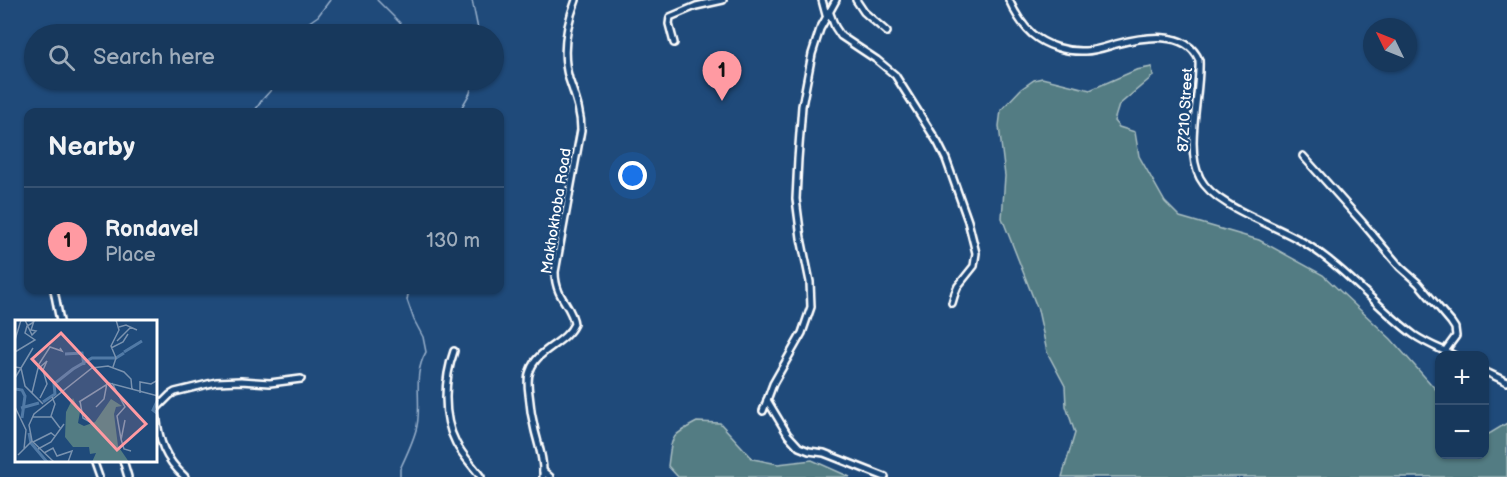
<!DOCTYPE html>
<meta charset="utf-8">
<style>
:root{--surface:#17385c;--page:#203f62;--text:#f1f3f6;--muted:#9eacbb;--line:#365272;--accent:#ff9aa2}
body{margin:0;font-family:"Balsamiq Sans",sans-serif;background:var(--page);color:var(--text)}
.controls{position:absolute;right:18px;bottom:18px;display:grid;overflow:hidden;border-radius:12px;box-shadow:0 2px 4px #0004}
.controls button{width:54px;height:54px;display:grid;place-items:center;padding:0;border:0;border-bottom:2px solid var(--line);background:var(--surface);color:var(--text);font:30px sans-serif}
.compass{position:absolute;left:1363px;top:18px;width:54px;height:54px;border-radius:50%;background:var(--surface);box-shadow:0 2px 4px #0004;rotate:313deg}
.you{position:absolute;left:633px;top:176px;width:21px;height:21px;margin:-15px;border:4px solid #fff;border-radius:50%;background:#1a73e8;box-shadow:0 0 0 9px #1a73e833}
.badge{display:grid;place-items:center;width:39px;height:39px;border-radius:50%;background:var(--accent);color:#111;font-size:20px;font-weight:700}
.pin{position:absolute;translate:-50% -50px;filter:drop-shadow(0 2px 3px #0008)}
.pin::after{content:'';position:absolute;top:32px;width:21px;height:18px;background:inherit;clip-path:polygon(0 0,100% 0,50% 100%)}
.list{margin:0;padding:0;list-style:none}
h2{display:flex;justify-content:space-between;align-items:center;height:78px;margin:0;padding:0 24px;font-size:26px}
h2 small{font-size:20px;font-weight:400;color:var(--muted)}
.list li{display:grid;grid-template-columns:39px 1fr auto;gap:18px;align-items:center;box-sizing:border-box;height:108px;padding:0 24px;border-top:2px solid var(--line)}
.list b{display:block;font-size:22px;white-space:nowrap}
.list p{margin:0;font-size:20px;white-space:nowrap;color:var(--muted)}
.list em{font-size:20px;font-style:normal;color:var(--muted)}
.icon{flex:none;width:33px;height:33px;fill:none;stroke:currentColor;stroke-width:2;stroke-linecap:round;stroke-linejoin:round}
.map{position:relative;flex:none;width:1507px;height:477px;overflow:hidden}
.search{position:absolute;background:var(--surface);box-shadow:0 2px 4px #0004;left:24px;top:24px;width:480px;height:66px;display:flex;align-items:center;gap:15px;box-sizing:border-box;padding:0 21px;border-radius:33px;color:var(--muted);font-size:22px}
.panel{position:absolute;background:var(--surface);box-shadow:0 2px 4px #0004;left:24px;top:108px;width:480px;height:186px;border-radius:12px}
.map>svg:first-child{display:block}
</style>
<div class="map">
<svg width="1507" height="477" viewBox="0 0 1507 477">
<rect width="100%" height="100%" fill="#1f4a7a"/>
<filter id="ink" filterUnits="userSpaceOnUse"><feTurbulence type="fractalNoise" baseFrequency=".0167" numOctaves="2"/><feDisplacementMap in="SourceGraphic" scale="12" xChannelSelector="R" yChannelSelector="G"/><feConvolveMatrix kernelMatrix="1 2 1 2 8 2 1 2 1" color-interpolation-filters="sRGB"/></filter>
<g filter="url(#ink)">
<g fill="#537c83" stroke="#a9bec1" stroke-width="1.5">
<path d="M1152 67 1153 76 1119 105 1114 121 1119 127 1135 132 1139 156 1165 202 1180 217 1259 240 1323 275 1391 339 1439 393 1440 454H1484L1485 433 1489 434 1507 423V477H1062L1075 433 1066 406 1065 386 1047 352 1038 310 1002 218 1005 176 999 126 1001 110 1021 89 1034 80 1042 78 1090 90 1136 70Z"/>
<path d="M697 422 720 423 753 459 778 464 812 460 850 477H678L668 466C672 436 670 436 697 422Z"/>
</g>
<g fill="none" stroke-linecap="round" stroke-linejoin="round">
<g stroke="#97afca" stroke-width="1.5">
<path d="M377 0 400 23 409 34"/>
<path d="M472 0 479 34"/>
<path d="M300 34 305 25 318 16 330 0"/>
<path d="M254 112 262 100 280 80"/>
<path d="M459 112 470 93 473 80"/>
<path d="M400 477V469C406 456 414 440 417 426 422 400 412 376 426 352L423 337 414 320 407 300 409 290"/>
</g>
<defs>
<g id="minor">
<path d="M822 0 826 15"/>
<path d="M856 0 864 12 887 32"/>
<path d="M1009 0C1015 13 1022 25 1032 34 1046 46 1067 52 1085 51 1095 51 1106 47 1116 44 1143 37 1186 29 1199 60 1201 94 1184 148 1200 178 1215 207 1274 224 1303 242 1345 267 1375 306 1414 335 1427 344 1441 349 1455 356"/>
<path d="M829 11 835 27 841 36 877 60 895 75 938 143 946 159 968 221 976 253 974 266 958 286 955 293 952 303"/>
<path d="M674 43 669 24 670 17 696 6 723 0"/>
<path d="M1303 156 1362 222 1400 267 1418 283 1451 322 1455 328 1456 336 1445 351"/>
<path d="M54 290 60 321"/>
<path d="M454 351C444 379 442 416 456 443 462 455 473 466 481 477"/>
<path d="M1484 371 1507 382"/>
<path d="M767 400 788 435 799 447 809 451 824 453 885 477"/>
<path d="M156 409 170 395 175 392 216 382 241 381 270 383 301 379"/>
<path d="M763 411 773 384 802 333 811 307 810 282 801 238 796 199 798 159 802 106 812 54 820 29 836 0"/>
<path d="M156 414C159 441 164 458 185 477"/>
<path d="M93 460 99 477"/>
<path d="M123 460 128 477"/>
<path d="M543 471 550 477"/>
<path d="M543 477C544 461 539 447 535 431 532 419 530 407 529 394 528 387 527 378 530 371 537 349 565 344 574 324 573 312 564 303 559 292 556 285 555 279 555 272L581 130C581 111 575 97 569 79 561 52 566 26 576 0"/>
</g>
</defs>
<use href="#minor" stroke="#fff" stroke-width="10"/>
<use href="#minor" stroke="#1f4a7a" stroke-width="5"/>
</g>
</g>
<g text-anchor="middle" stroke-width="4.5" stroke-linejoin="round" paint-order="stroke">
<g font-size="15" fill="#fff" stroke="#1f4a7a">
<text transform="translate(1185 110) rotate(-87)" y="5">87210 Street</text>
<text transform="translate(556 211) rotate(-81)" y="5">Makhokhoba Road</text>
</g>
</g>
<g transform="translate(15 320)">
<rect width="142" height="142" fill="#1f4a7a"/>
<path d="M58 78 65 92 63 103 69 106 80 102 96 79 107 86 101 87 99 94 103 126 114 142H77L81 133 75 134 74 127H58L50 117 51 92Z" fill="#537c83"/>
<path fill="none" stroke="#517aa6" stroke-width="3" d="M109 32 127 21M50 34 67 33 69 45M0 69 7 70 10 76 7 98M143 79 138 90 143 94M28 82 40 74 39 64 58 49 77 38H101L109 33M6 88 24 83M14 113 16 123 32 142"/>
<path fill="none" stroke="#7992af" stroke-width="1.5" d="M10 0 17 15 21 11 16 10 19 1 16 0M104 7 111 5 122 10M0 20 6 0M102 21 116 7M96 28 108 22 113 14M0 32 20 20 10 13 12 6 19 2M0 47 6 48 10 66 28 84M98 47 101 38 96 26 104 10 101 0M23 49 32 41 28 50 32 64 25 78M0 58 18 28M97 63 110 87 102 96 106 119 109 129 116 131M17 73 24 44 35 27 47 31 45 28M125 73V62L136 64 143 60M37 77 40 84 36 96 45 108M65 81 68 98 75 102M64 82 94 63 143 76M0 87 11 110 9 129M81 87 89 79 92 63M17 97H37M106 120 110 100M17 121 39 142M18 122 36 113 40 116M23 129 36 122 49 104M29 133 38 128 42 136 57 131 53 142M3 135 17 121 14 105 19 94 77 48 93 46 109 52 116 59 117 70"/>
<path fill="#ff9aa2" fill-opacity="0.15" stroke="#ff9aa2" stroke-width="3" d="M46 13 131 104 102 130 17 39Z"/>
<rect width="142" height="142" fill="none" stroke="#fff" stroke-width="3"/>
</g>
</svg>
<div class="controls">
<button>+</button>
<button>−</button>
</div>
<svg class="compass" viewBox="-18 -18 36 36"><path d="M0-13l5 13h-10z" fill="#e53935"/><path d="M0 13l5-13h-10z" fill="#9eacbb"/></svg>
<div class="you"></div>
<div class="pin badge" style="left:722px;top:101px">1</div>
<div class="search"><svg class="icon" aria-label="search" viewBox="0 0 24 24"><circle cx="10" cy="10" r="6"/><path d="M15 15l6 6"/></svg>Search here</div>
<section class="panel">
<h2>Nearby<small></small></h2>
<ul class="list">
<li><span class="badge">1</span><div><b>Rondavel</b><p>Place</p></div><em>130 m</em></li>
</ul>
</section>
</div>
